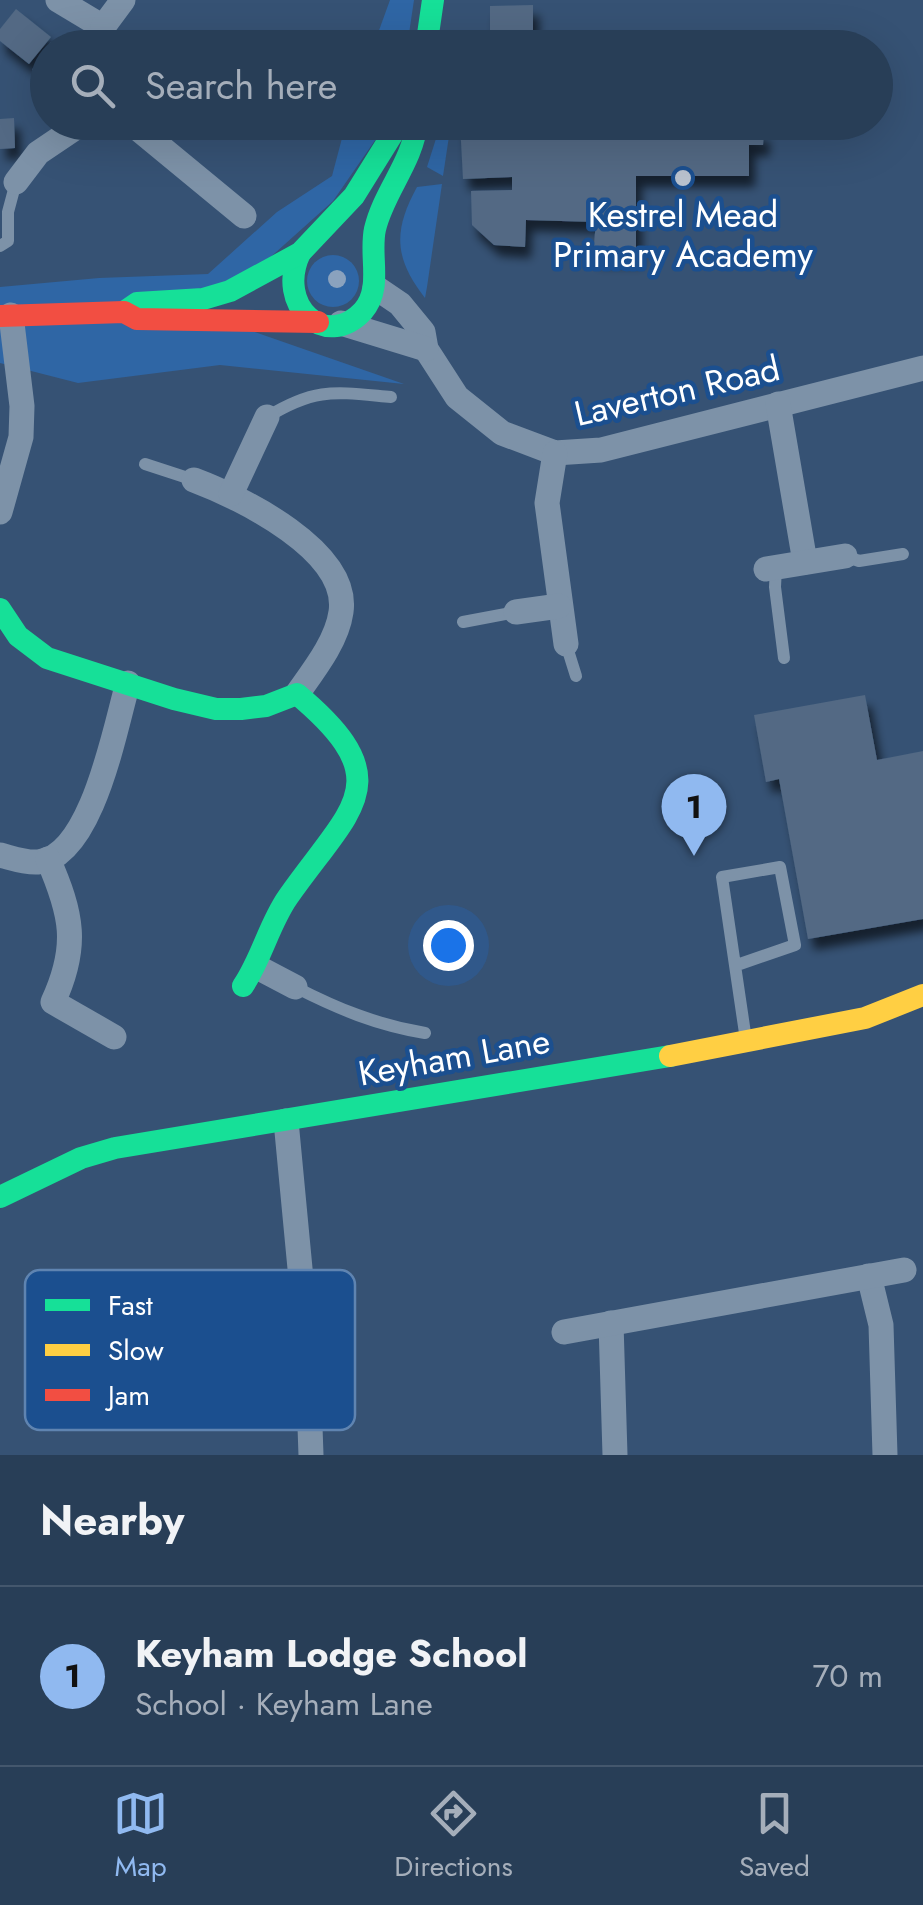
<!DOCTYPE html>
<meta charset="utf-8">
<style>
:root{--surface:#283e57;--page:#344961;--text:#f1f3f6;--muted:#a5aeba;--line:#44576d;--accent:#90b9f0}
body{margin:0;font-family:Jost,sans-serif;background:var(--page);color:var(--text)}
.you{position:absolute;left:448px;top:945px;width:35px;height:35px;margin:-25px;border:8px solid #fff;border-radius:50%;background:#1a73e8;box-shadow:0 0 0 15px #1a73e833}
.badge{display:grid;place-items:center;width:65px;height:65px;border-radius:50%;background:var(--accent);color:#111;font-size:32px;font-weight:700}
.pin{position:absolute;translate:-50% -82px;filter:drop-shadow(0 2px 5px #0008)}
.pin::after{content:'';position:absolute;top:52px;width:35px;height:30px;background:inherit;clip-path:polygon(0 0,100% 0,50% 100%)}
.list{margin:0;padding:0;list-style:none}
h2{display:flex;justify-content:space-between;align-items:center;height:130px;margin:0;padding:0 40px;font-size:42px}
h2 small{font-size:32px;font-weight:400;color:var(--muted)}
.list li{display:grid;grid-template-columns:65px 1fr auto;gap:30px;align-items:center;box-sizing:border-box;height:180px;padding:0 40px;border-top:2px solid var(--line)}
.list b{display:block;font-size:38px;white-space:nowrap}
.list p{margin:0;font-size:32px;white-space:nowrap;color:var(--muted)}
.list em{font-size:32px;font-style:normal;color:var(--muted)}
.icon{flex:none;width:55px;height:55px;fill:none;stroke:currentColor;stroke-width:2;stroke-linecap:round;stroke-linejoin:round}
.map{position:relative;flex:none;width:923px;height:1455px;overflow:hidden}
.search{position:absolute;background:var(--surface);box-shadow:0 10px 40px #0002;left:30px;right:30px;top:30px;height:110px;display:flex;align-items:center;gap:25px;box-sizing:border-box;padding:0 35px;border-radius:55px;color:var(--muted);font-size:38px}
.sheet{height:310px;background:var(--surface)}
nav{display:flex;justify-content:space-around;align-items:center;box-sizing:border-box;height:140px;border-top:2px solid var(--line);background:var(--surface);font-size:28px;color:var(--muted)}
nav a{display:grid;justify-items:center;gap:5px}
nav .on{color:var(--accent)}
.map>svg:first-child{display:block}
</style>
<div class="map">
<svg width="923" height="1455" viewBox="0 0 923 1455">
<defs>
<filter id="shadow"><feDropShadow dx="6" dy="11" stdDeviation="5" flood-color="#0009"/></filter>
</defs>
<rect width="100%" height="100%" fill="#365274"/>
<g fill="#2f66a5">
<path d="M390 0H414L407 47H373Z"/>
<path d="M346 123H387L333 201 265 262 177 305 404 384 220 365 78 383 0 363V287L99 278 208 274 277 212 332 176Z"/>
<path d="M441 123H451L443 176 427 167Z"/>
<path d="M442 184 427 287 425 298C394 258 393 231 417 187Z"/>
<circle cx="333" cy="281" r="26"/>
</g>
<g fill="#526984" filter="url(#shadow)">
<path d="M533 5V48H490V6Z"/>
<path d="M16 9 51 37 29 64 0 41V29Z"/>
<path d="M51 42 58 48H48V81L32 70Z"/>
<path d="M14 118 15 148 0 149V119Z"/>
<path d="M460 122H531V137L566 135V122H750V130L764 131 763 145H749V176H636V255H593L596 222 526 220 525 247 494 245 472 225 471 191 512 190V177L463 179Z"/>
<path d="M865 695 877 760 923 751V919L808 939 779 779 766 782 754 715Z"/>
</g>
<g fill="none" stroke-linecap="round" stroke-linejoin="round">
<g stroke="#7d92a8" stroke-width="12">
<path d="M0 246 8 241V212L16 182"/>
<path d="M267 417C316 387 335 392 391 397"/>
<path d="M145 464 194 480"/>
<path d="M845 556 859 561 903 554"/>
<path d="M776 567 775 587 784 658"/>
<path d="M463 622 516 612"/>
<path d="M566 644 576 676"/>
<path d="M737 965 795 945 780 867 722 877 746 1040"/>
<path d="M295 987C338 1009 377 1025 425 1033"/>
</g>
<g stroke="#7d92a8" stroke-width="25">
<path d="M58 0 103 27"/>
<path d="M102 48 103 27 123 0"/>
<path d="M130 122 244 216"/>
<path d="M16 182 38 153 84 122"/>
<path d="M375 287 400 304 423 332 426 349 457 397 502 433 555 453 601 450 923 368"/>
<path d="M341 323 426 349"/>
<path d="M778 404 805 562"/>
<path d="M555 453 547 503 566 644"/>
<path d="M194 480C242 498 350 551 341 612 337 641 314 670 297 694"/>
<path d="M231 494 267 417"/>
<path d="M0 512 21 437 22 406 11 315"/>
<path d="M766 569 845 556"/>
<path d="M516 612 559 606"/>
<path d="M0 855C12 858 25 863 38 862 92 857 115 728 128 683"/>
<path d="M48 859C72 914 79 946 53 1002L114 1037"/>
<path d="M257 967 295 987"/>
<path d="M286 1121 307 1342 311 1455"/>
<path d="M869 1276 881 1325 885 1455"/>
<path d="M611 1323 615 1455"/>
<path d="M564 1332 904 1270"/>
</g>
<g stroke="#16e098" stroke-width="22">
<path d="M426 48 433 0"/>
<path d="M300 253C275 306 326 351 363 311 383 288 369 256 375 229 384 191 413 162 417 122"/>
<path d="M124 312 137 303 203 299 230 291 300 253 354 196 400 122"/>
<path d="M0 609 18 636 47 658 174 699 216 709H241L266 706 297 694C402 782 351 807 288 897 269 924 262 958 243 986"/>
<path d="M0 1197 81 1158 115 1148 670 1056"/>
</g>
<path stroke="#ffcf43" stroke-width="22" d="M670 1056 865 1018 923 995"/>
<path stroke="#f24e42" stroke-width="22" d="M0 316 124 312 137 319 318 322"/>
</g>
<circle fill="#8aa2be" cx="337" cy="279" r="9"/>
<circle fill="#b9c2ce" stroke="#1b4f8f" stroke-width="4" cx="683" cy="178" r="10"/>
<g text-anchor="middle" stroke-width="9" stroke-linejoin="round" paint-order="stroke">
<g font-size="35" fill="#fff" stroke="#1b4f8f">
<text x="683" y="227">Kestrel Mead<tspan x="683" dy="40">Primary Academy</tspan></text>
</g>
<g font-size="35" fill="#fff" stroke="#1b4f8f">
<text transform="translate(677 391) rotate(-13)" y="12">Laverton Road</text>
<text transform="translate(454 1057) rotate(-10)" y="12">Keyham Lane</text>
</g>
</g>
<rect x="25" y="1270" width="330" height="160" rx="15" fill="#1b4f8f" stroke="#5f84b1" stroke-width="2.5"/>
<rect x="45" y="1299" width="45" height="12" fill="#16e098"/>
<rect x="45" y="1344" width="45" height="12" fill="#ffcf43"/>
<rect x="45" y="1389" width="45" height="12" fill="#f24e42"/>
<g font-size="28" fill="#fff">
<text x="108" y="1315">Fast</text>
<text x="108" y="1360">Slow</text>
<text x="108" y="1405">Jam</text>
</g>
</svg>
<div class="you"></div>
<div class="pin badge" style="left:694px;top:856px">1</div>
<div class="search"><svg class="icon" aria-label="search" viewBox="0 0 24 24"><circle cx="10" cy="10" r="6"/><path d="M15 15l6 6"/></svg>Search here</div>
</div>
<section class="sheet">
<h2>Nearby<small></small></h2>
<ul class="list">
<li><span class="badge">1</span><div><b>Keyham Lodge School</b><p>School · Keyham Lane</p></div><em>70 m</em></li>
</ul>
</section>
<nav>
<a class="on"><svg class="icon" aria-label="map" viewBox="0 0 24 24"><path d="M3 6l6-2 6 2 6-2v14l-6 2-6-2-6 2zM9 4v14M15 6v14"/></svg>Map</a>
<a><svg class="icon" aria-label="directions" viewBox="0 0 24 24"><path d="M12 3l9 9-9 9-9-9zM9 14v-3h6M13 9l2 2-2 2"/></svg>Directions</a>
<a><svg class="icon" aria-label="saved" viewBox="0 0 24 24"><path d="M7 4h10v16l-5-4-5 4z"/></svg>Saved</a>
</nav>
